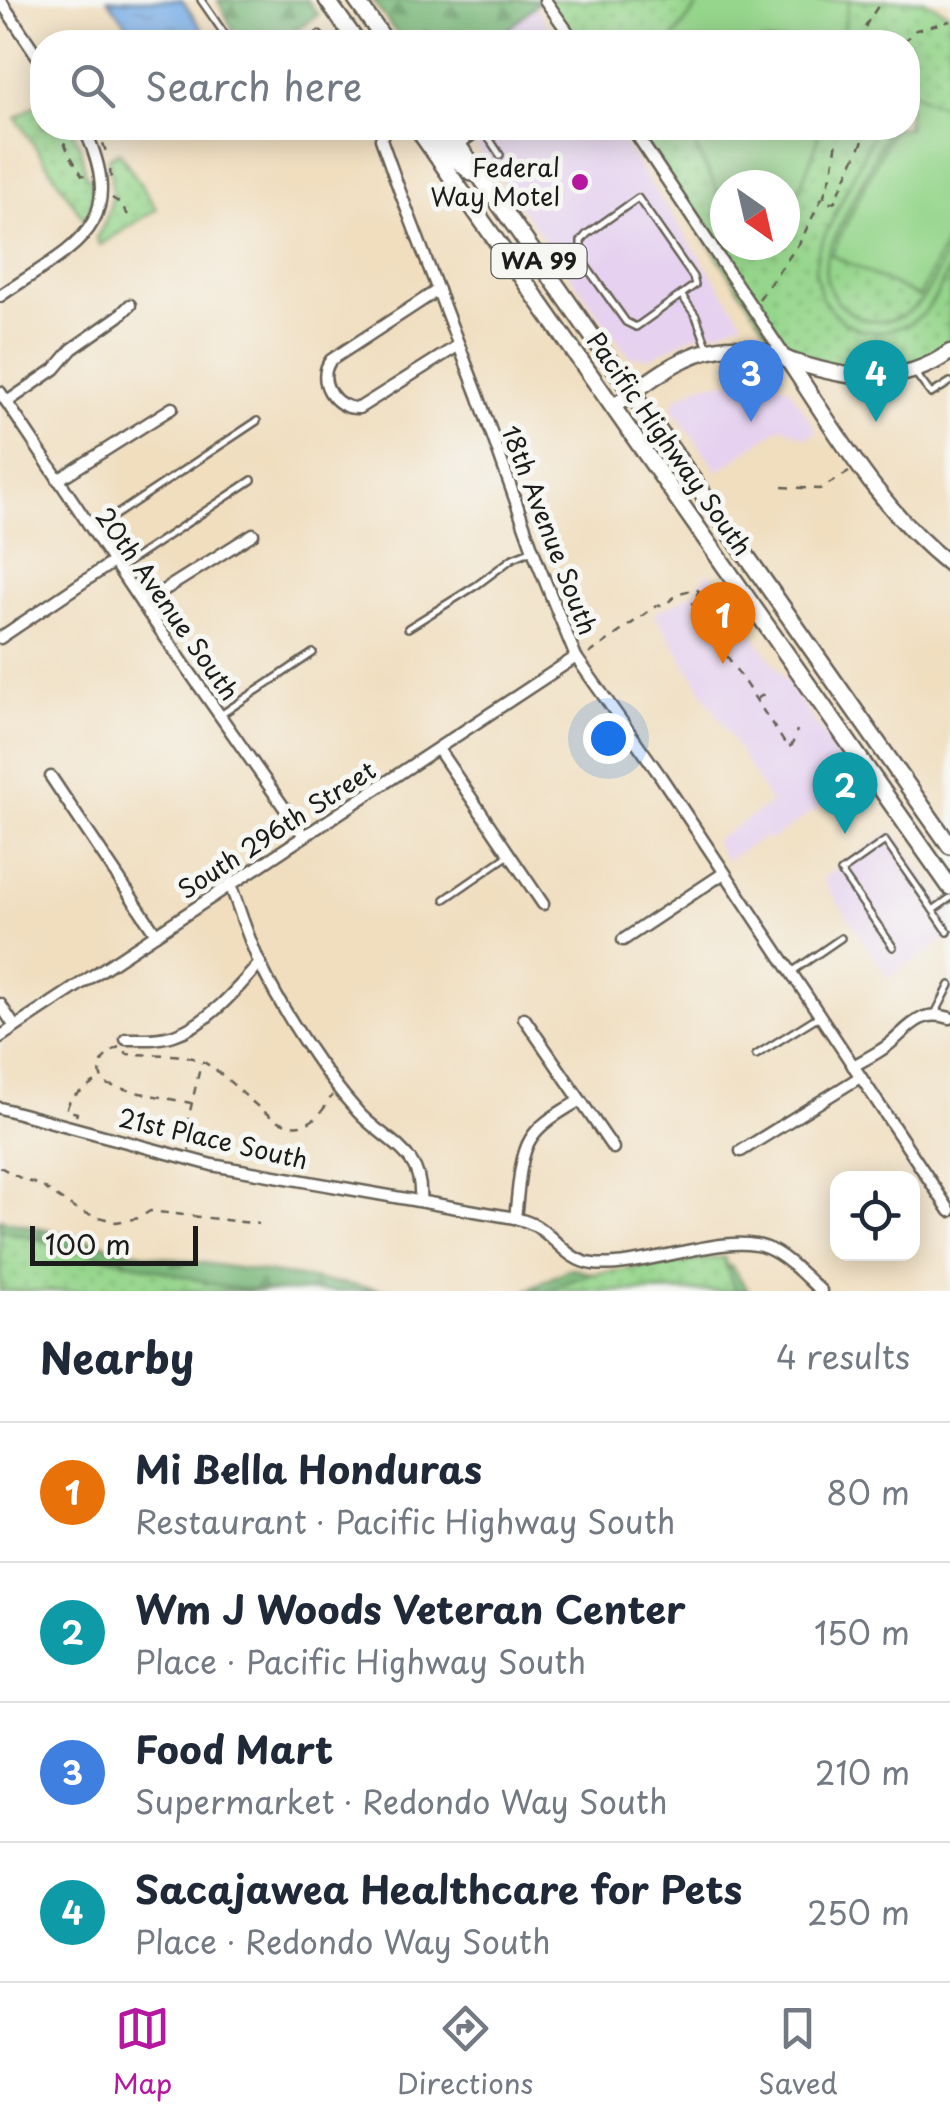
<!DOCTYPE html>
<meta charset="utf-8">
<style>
:root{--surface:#fff;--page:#f6f6f7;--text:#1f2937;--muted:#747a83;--line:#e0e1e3;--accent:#b5179e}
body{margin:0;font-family:"Playpen Sans",sans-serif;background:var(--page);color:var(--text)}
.controls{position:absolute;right:30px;bottom:30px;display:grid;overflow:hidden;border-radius:20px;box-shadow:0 5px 25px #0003}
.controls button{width:90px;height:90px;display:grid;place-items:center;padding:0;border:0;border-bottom:2px solid var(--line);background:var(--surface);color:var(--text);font:50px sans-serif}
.compass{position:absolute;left:710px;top:170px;width:90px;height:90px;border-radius:50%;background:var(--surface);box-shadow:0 5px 25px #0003;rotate:146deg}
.scale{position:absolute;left:30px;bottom:25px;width:168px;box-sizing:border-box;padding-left:10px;border:5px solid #1c1c1c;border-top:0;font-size:28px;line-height:35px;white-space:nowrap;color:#1c1c1c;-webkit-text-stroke:8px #f6f6f2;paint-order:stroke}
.you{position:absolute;left:608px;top:738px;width:35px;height:35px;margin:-25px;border:8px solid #fff;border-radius:50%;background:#1a73e8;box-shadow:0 0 0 15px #1a73e833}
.badge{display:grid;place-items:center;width:65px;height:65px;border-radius:50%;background:var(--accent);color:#fff;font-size:32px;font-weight:700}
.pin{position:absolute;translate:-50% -82px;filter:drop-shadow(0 2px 5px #0008)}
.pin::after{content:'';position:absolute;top:52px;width:35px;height:30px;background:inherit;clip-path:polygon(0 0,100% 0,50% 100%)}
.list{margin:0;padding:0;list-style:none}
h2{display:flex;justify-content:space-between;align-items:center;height:130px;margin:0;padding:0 40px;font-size:42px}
h2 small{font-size:32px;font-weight:400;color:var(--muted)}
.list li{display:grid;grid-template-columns:65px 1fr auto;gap:30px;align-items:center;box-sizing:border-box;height:140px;padding:0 40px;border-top:2px solid var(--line)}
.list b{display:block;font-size:38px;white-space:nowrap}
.list p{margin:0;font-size:32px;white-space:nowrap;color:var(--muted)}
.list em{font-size:32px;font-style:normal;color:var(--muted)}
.icon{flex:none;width:55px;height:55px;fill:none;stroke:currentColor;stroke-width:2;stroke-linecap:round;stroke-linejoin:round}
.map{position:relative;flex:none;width:950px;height:1291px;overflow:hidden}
.search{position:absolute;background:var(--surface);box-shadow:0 5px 25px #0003;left:30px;right:30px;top:30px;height:110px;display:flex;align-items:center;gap:25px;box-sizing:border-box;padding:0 35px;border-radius:40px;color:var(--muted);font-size:38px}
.sheet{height:690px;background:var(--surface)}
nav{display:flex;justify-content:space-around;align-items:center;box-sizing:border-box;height:140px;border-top:2px solid var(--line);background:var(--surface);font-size:28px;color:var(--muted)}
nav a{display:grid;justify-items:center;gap:5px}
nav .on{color:var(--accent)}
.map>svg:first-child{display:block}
</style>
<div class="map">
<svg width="950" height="1291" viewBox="0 0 950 1291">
<defs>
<pattern id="forest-firs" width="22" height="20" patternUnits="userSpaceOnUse" patternTransform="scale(2.5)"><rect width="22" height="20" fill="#78b778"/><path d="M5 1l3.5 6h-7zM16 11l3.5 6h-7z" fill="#629462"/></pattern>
<pattern id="park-dots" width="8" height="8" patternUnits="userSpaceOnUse" patternTransform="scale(2.5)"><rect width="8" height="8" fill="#96d68c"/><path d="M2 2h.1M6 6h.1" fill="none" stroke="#81b778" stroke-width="1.8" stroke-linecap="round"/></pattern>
<pattern id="water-ripples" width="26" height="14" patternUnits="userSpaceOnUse" patternTransform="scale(2.5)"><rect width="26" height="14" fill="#7db0e9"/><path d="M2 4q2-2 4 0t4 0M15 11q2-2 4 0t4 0" fill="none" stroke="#668ebc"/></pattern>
</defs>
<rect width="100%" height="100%" fill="#f6f6f2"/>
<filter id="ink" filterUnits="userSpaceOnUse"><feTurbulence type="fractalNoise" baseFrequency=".01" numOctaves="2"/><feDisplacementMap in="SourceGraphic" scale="20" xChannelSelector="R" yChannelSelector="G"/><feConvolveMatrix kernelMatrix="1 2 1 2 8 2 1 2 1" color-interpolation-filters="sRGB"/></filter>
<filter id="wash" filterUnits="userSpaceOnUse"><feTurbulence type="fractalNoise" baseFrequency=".0048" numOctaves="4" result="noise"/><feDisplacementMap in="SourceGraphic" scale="40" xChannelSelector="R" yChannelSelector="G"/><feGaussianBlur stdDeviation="2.25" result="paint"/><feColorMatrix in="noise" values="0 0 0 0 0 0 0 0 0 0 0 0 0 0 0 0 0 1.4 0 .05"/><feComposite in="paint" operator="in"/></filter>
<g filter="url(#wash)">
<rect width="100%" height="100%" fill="#f0debf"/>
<g fill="#e6d2f0">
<path d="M535 6 558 42H494Z"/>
<path d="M463 128H613L743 321 717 331 694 335 650 358 629 356Z"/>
<path d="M755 377 788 386 817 431 807 438 782 426 718 471 673 410 675 399 700 385Z"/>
<path d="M709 571 857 782 769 841 766 836 725 861 714 841 771 803 654 612 675 604 697 591Z"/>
<path d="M893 831 950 913V937L889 978 822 879Z"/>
</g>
<g fill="url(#forest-firs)" stroke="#4a6a4a" stroke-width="2.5">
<path d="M218 0H307L318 15 279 42H239Z"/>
<path d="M372 0H541L494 42H403Z"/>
<path d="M0 1219 148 1255 393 1291H0Z"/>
<path d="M731 1266 749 1291H525L571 1268 617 1280Z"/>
</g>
<g fill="url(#park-dots)" stroke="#597954" stroke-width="2.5" fill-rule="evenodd">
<path d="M545 0H924L950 14V352L892 377 786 359 632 128H908V42H575ZM725 185H785V245H725Z"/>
<path d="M42 101V128H71L80 147 86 178 91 177C93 193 93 208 85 221L16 118Z"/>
<path d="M119 152 157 209 100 245 96 238C114 210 115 190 108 158Z"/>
<path d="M0 1230 225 1287 268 1291H0Z"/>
<path d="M724 1257 734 1291H544L591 1274Z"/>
</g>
<g fill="#96d68c" stroke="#597954" stroke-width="2.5">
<path d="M702 0H849L841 42H673V39Z"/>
<path d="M910 91 950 110V233L919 297 831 255 893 128H908V97Z"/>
<path d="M690 128H808L816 131 818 138 816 146 785 225V185H725V205L696 148Z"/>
<path d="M876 128H888C875 156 861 184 847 212 840 228 828 245 826 262 820 308 875 339 911 310 931 295 940 265 950 243V267L936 296 924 313 908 325 880 332 860 330 842 321 822 299 815 270 818 250Z"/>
</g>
<path fill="url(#water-ripples)" stroke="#4c6682" stroke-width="2.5" d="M108 0H182L211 42H141Z"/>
</g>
<g filter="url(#ink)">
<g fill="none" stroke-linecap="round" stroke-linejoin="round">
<defs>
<g id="lane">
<path d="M201 0 230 42"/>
<path d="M319 35 325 42"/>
<path d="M482 128 500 155"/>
<path d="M461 145 483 130"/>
<path d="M554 277 581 259 626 322 636 327 695 285 693 277 638 198 587 234 581 241V259"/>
<path d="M682 296 696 316 707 346"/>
<path d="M916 374 931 394 950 382"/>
<path d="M93 530 257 421"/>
<path d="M121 567 252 480"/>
<path d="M408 628 477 585 513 558 533 550"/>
<path d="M222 714 313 653"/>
<path d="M445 899 509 855"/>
<path d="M933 910 948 932"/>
<path d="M893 947 841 872 885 841 933 910 950 898"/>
<path d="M793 971 841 938"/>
<path d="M935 1014 950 985"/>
<path d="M756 1055 819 1016"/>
</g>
<g id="street">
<path d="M0 0 42 63"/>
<path d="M545 0 575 42"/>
<path d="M385 128 381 139 399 189 478 395 538 564 576 657 659 774 950 1211"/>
<path d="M632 128 786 358"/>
<path d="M438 290 331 360C315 380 335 410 359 408L459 345"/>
<path d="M0 296C73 246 131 228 84 128"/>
<path d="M0 392 142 604 304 836"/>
<path d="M7 402 55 369 72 349 119 316 130 305"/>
<path d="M58 480 172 408"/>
<path d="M142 604 253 534"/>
<path d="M0 638 113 562"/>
<path d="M438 749 543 904"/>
<path d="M51 777 156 934"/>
<path d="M230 884C240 911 248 938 260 964 283 1012 322 1072 358 1112 386 1143 424 1150 420 1201"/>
<path d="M623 940 724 873"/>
<path d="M0 1004 15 1027"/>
<path d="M524 1018 613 1148"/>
<path d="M0 1037 576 657"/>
<path d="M126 1039C142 1039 159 1040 174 1035 208 1024 237 989 260 963"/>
<path d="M853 1066C862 1061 872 1056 881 1050 906 1035 915 1007 950 1018"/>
<path d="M0 1108 212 1165 515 1218C522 1220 530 1222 536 1226 556 1238 568 1261 593 1264 640 1270 725 1231 767 1248 788 1257 805 1277 821 1291"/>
<path d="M741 1151 860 1077"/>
<path d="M515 1218C518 1196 519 1158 530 1140 540 1122 563 1111 580 1100"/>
</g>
<g id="secondary">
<path d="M787 359C838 434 878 508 950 565"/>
<path d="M613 407C646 384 679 354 720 348 748 344 770 354 795 362 850 380 901 387 950 352"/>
</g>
<g id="primary">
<path d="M327 0 357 42"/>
<path d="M356 0 386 42"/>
<path d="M417 128 950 887"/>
<path d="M431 128 450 154 472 173"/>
<path d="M446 128 950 846"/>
</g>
</defs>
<use href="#lane" stroke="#666055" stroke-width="10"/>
<use href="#street" stroke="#666055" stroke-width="15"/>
<use href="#secondary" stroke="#666055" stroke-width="19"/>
<use href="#primary" stroke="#666055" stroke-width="20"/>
<g stroke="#666055" stroke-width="2.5" stroke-dasharray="8 8" stroke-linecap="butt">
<path d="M859 42 867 23 882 0"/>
<path d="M903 42 916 30 950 21"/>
<path d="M57 128 71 157 82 175 88 176"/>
<path d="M98 128 106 152"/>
<path d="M839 128 832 173 824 195 825 201 830 203 835 201 869 128"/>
<path d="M110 170 112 186"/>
<path d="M112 198 120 203 128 215"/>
<path d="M759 299 800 242 823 196"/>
<path d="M782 487 820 489 849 472"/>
<path d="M589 654 656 606 666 604 679 593 696 589 699 591 692 603 788 748 792 745 797 730"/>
<path d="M757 699 770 690"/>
<path d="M119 1047C103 1053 94 1070 105 1084L140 1093 191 1103"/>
<path d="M126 1051V1054C146 1055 177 1053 196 1059 241 1074 291 1175 332 1095"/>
<path d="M76 1116 77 1113 66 1110 71 1098 100 1079"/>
<path d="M189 1150 194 1130 186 1129 201 1063"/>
<path d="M0 1167 22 1179 40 1185 78 1211 116 1222 139 1218 150 1211 259 1224"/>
</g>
<use href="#lane" stroke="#fff" stroke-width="5"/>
<use href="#street" stroke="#fff" stroke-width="10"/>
<use href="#secondary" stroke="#fff" stroke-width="14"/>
<use href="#primary" stroke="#fff" stroke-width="15"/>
</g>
</g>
<circle fill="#b5179e" stroke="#f6f6f2" stroke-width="4" cx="580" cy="182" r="10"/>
<g text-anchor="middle" stroke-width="10" stroke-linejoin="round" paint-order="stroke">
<rect fill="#f6f6f2" stroke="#5d5d5c" stroke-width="2.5" x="491.5" y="244" width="95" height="34" rx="8"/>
<g font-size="22" font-weight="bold" fill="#1c1c1c">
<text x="539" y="269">WA 99</text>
</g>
<g font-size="25" fill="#1c1c1c" stroke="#f6f6f2" text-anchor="end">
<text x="560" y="177">Federal<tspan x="560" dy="29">Way Motel</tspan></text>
</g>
<g font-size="25" fill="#1c1c1c" stroke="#f6f6f2">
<text transform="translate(669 444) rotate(55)" y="9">Pacific Highway South</text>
<text transform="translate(549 530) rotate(69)" y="9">18th Avenue South</text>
<text transform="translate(167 604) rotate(55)" y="9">20th Avenue South</text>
<text transform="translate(277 830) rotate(-33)" y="9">South 296th Street</text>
<text transform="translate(213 1139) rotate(13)" y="9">21st Place South</text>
</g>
</g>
</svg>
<div class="controls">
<button><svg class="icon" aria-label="locate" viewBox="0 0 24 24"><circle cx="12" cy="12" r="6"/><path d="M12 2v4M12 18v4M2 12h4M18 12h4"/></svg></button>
</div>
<svg class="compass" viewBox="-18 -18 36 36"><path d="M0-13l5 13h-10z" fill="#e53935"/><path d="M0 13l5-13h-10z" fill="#747a83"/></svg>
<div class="scale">100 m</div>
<div class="you"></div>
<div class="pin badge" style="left:723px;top:664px;background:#e8710a">1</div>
<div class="pin badge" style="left:845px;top:834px;background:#0f9aa8">2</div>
<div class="pin badge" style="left:751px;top:422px;background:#3f7fe0">3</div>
<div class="pin badge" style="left:876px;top:422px;background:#0f9aa8">4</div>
<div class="search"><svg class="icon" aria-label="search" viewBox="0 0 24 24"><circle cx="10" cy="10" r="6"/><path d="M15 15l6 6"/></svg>Search here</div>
</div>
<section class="sheet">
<h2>Nearby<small>4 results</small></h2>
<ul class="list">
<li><span class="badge" style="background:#e8710a">1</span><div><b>Mi Bella Honduras</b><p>Restaurant · Pacific Highway South</p></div><em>80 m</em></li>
<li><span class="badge" style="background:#0f9aa8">2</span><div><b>Wm J Woods Veteran Center</b><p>Place · Pacific Highway South</p></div><em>150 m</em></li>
<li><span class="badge" style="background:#3f7fe0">3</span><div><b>Food Mart</b><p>Supermarket · Redondo Way South</p></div><em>210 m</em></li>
<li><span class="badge" style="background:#0f9aa8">4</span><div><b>Sacajawea Healthcare for Pets</b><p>Place · Redondo Way South</p></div><em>250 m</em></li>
</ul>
</section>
<nav>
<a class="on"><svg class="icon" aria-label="map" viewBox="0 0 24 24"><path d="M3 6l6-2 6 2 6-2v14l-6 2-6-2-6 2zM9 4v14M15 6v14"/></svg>Map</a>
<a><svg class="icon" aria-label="directions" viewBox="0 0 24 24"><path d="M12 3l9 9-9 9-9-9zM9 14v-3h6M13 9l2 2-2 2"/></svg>Directions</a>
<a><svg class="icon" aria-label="saved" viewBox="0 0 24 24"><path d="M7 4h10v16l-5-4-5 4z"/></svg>Saved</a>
</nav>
